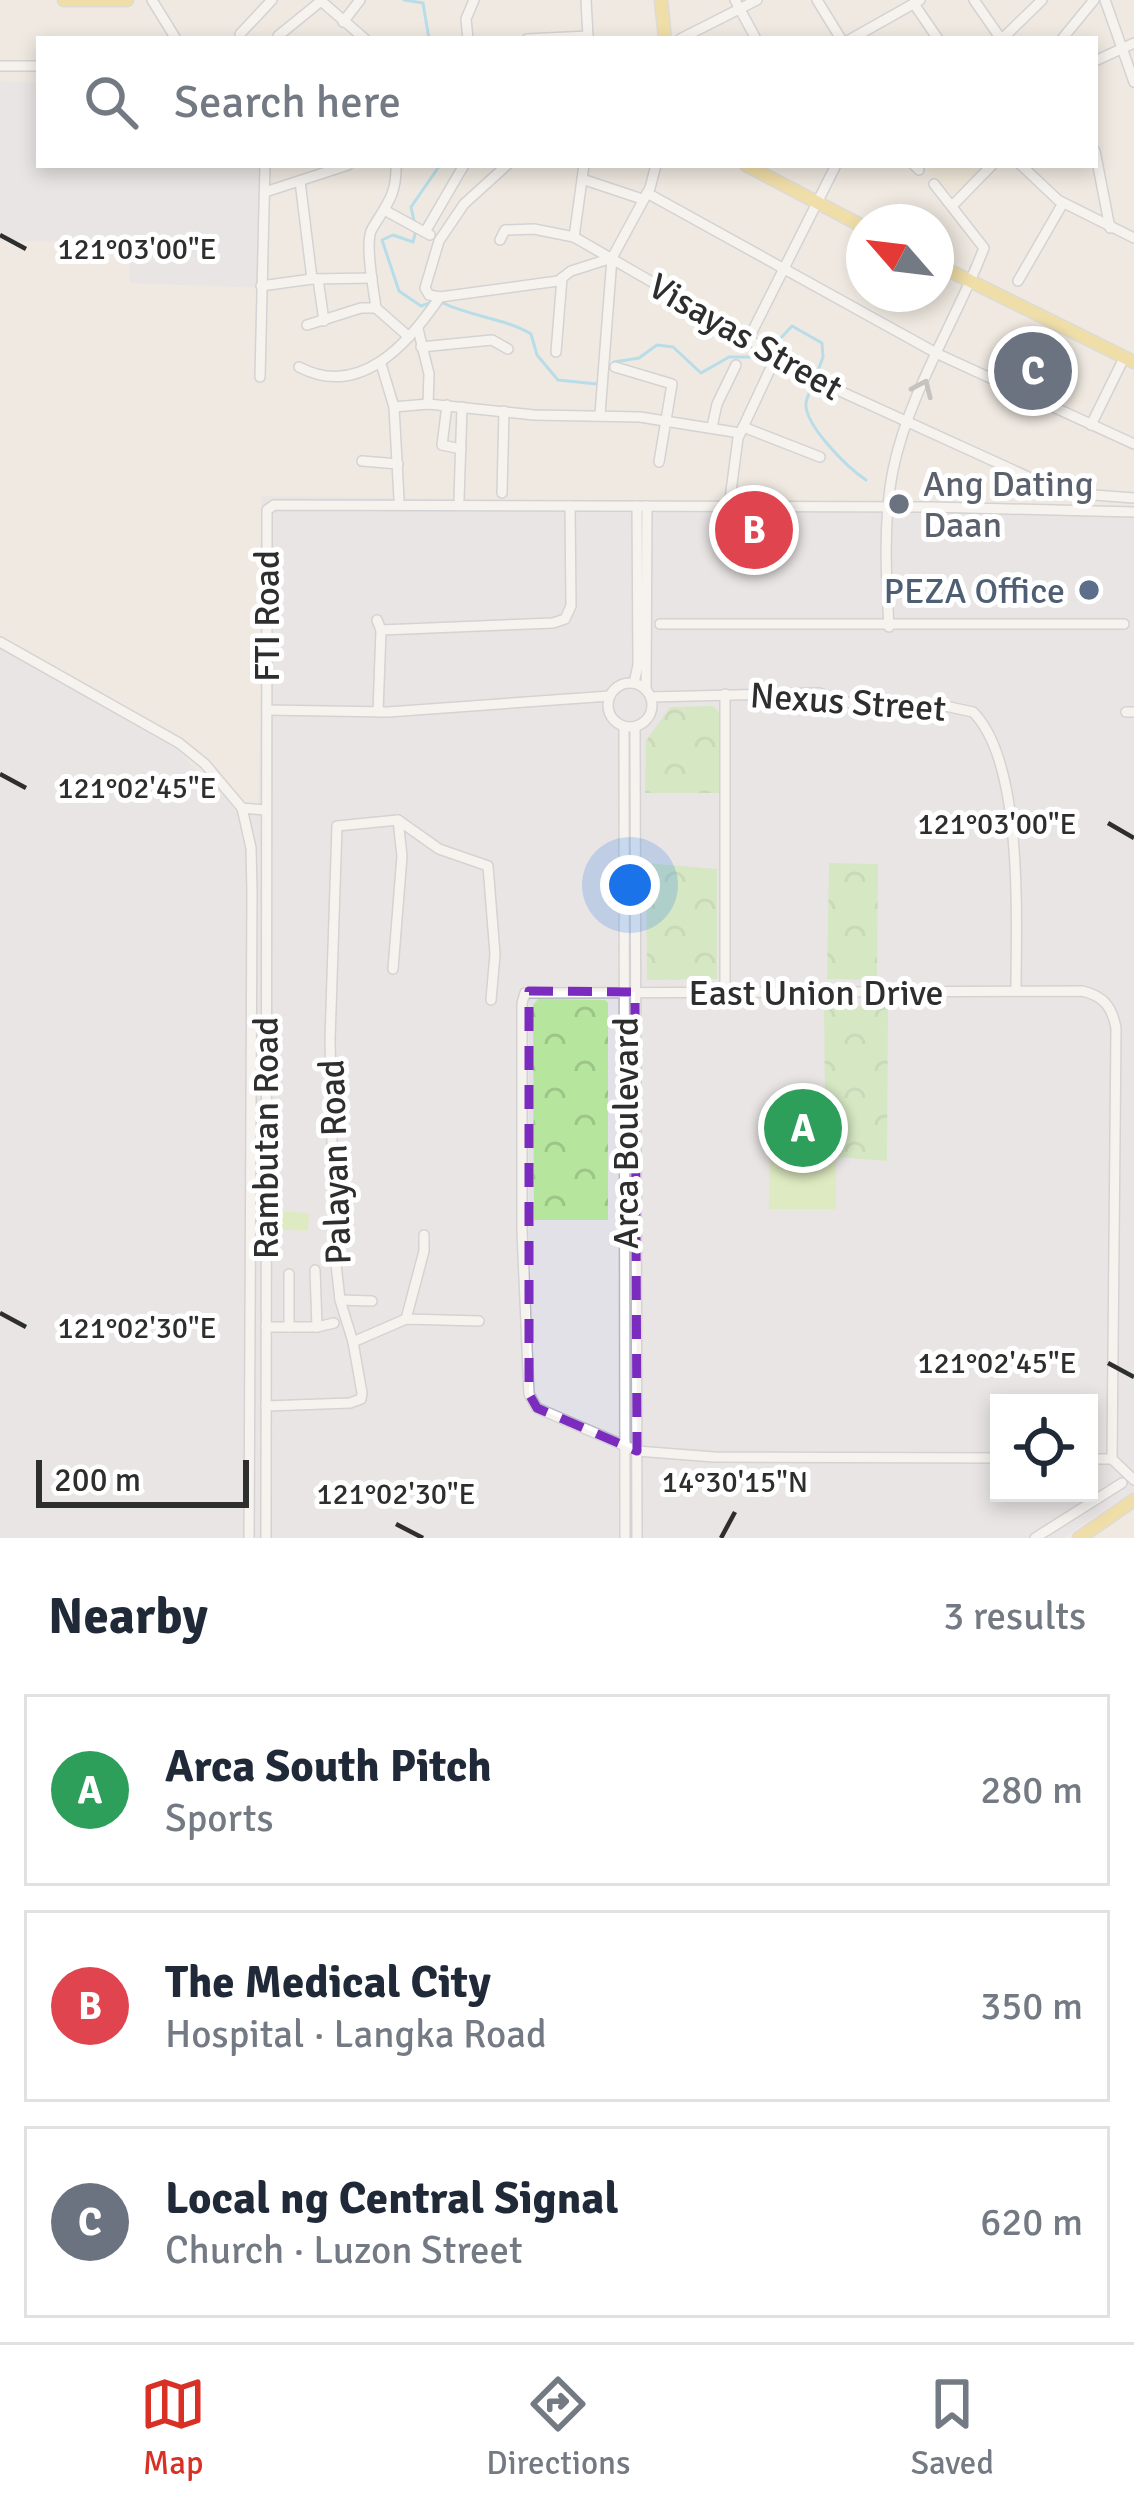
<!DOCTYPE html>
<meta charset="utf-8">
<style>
:root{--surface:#fff;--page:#f2f2f3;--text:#1f2937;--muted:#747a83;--line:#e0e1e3;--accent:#d93025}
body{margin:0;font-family:Signika,sans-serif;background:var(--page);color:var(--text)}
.controls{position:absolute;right:36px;bottom:36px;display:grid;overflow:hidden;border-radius:0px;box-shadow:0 6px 18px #0003}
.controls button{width:108px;height:108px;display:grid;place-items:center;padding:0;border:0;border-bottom:3px solid var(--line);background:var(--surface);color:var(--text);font:60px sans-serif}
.compass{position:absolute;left:846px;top:204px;width:108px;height:108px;border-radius:50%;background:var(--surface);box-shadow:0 6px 18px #0003;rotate:298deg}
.scale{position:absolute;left:36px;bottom:30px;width:213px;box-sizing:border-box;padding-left:12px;border:6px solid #2e2e2e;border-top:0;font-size:33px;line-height:42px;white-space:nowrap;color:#2e2e2e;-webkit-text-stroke:9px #fff;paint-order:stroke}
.you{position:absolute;left:630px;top:885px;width:42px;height:42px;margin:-30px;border:9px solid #fff;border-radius:50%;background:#1a73e8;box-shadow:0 0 0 18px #1a73e833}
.badge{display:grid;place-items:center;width:78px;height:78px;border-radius:50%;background:var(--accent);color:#fff;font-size:39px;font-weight:700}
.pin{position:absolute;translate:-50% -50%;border:6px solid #fff;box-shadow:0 3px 12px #0006}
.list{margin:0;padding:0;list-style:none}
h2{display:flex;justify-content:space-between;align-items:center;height:156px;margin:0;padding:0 48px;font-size:51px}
h2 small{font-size:39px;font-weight:400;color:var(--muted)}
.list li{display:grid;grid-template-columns:78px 1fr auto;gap:36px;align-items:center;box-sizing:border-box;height:192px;margin:0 24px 24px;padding:0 24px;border:3px solid var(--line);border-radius:0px}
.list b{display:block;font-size:45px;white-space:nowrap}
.list p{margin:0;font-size:39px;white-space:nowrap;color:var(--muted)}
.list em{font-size:39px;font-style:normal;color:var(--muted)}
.icon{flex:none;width:66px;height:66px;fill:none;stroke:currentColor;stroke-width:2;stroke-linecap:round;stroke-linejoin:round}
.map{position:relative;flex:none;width:1134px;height:1538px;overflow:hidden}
.search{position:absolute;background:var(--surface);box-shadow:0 6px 18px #0003;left:36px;right:36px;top:36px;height:132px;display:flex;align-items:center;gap:30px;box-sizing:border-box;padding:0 42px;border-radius:0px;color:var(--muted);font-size:45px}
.sheet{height:804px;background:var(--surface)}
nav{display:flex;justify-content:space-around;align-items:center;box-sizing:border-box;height:168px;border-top:3px solid var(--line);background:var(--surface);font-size:33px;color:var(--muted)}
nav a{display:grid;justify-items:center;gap:6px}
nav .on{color:var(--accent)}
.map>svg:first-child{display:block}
</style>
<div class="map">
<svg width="1134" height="1538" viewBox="0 0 1134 1538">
<defs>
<pattern id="park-crowns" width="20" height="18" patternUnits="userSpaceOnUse" patternTransform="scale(3)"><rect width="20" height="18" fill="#b6e59e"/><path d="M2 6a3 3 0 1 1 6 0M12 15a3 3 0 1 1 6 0" fill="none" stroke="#9dc588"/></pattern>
</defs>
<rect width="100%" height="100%" fill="#efe9e1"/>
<g fill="#e3e1e8" fill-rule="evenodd">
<path d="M0 81 39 83V165H263L262 288 130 283 129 242 0 241Z"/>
<path d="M261 496 1134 509V1491L1063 1538H0V648L175 748 230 802 258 804 264 579ZM999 1403H1089V1493H999Z"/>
</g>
<path fill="#f0e6d1" d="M925 165H984V166L953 196Z"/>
<g fill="url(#park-crowns)">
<path d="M713 706 719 712V793H645L646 741 670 707Z"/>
<path d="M646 863 717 869V979L647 980Z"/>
<path d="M829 863 878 864 877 980 827 979Z"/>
<path d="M538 999 605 1000 608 1003V1220H534L533 1005Z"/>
<path d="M888 1005 887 1161 836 1157V1099L825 1098 824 1006Z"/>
</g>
<g fill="#c9ec9a">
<path d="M836 1098V1209H769L770 1099Z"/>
<path d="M275 1211 309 1213 308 1231 274 1229Z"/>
</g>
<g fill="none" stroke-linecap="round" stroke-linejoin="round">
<g stroke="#75cff0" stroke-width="3">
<path d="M404 0 423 3 429 39"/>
<path d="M414 221 411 207 440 165"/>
<path d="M416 230 413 242 393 235 382 240 399 291 421 306 433 302"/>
<path d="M443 303C472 317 504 318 531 334L537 355 558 380 597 384"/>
<path d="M768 352 792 326 822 343 823 357 816 376"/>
<path d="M606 372 614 362 639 358 657 345 673 347 701 373 729 357H761"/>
<path d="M813 383C811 390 807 396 806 403 804 425 848 468 866 480"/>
</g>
<defs>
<g id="minor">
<path d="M152 0 176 39"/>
<path d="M320 0 365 39"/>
<path d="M586 0 588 37"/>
<path d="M735 0 756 39"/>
<path d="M817 0 841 39"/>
<path d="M974 0 1001 39"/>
<path d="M1105 0 1134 82"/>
<path d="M914 4 938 39"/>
<path d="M343 22 360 0"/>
<path d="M240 34 272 0"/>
<path d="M278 36 321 1"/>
<path d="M468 39 466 19 474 0"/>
<path d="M527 39 588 36"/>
<path d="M680 39 757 0"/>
<path d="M851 39 920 0"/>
<path d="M1002 39 1042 0"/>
<path d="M1062 39 1094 0"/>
<path d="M1095 61 1134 43"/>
<path d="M0 66H39"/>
<path d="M1095 151 1110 228"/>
<path d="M396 165C397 195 386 205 372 229 364 242 374 291 376 308L409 337"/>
<path d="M914 165 919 170"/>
<path d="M1021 165 1058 200 1134 238"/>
<path d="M582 179 642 199"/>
<path d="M300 181 312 279"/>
<path d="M265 192 348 165"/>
<path d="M647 193 938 354 1134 444"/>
<path d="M953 205 992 165"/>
<path d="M386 211 430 235"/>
<path d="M425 232 464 165"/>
<path d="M574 237 584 165"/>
<path d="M500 240 505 230 534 229 574 237 749 338 774 361 1046 485 1068 493 1134 498"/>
<path d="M318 279 324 321"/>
<path d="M1018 281 1063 203"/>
<path d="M261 286 312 279 372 278"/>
<path d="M440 297 429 295 425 288 439 241 464 204 507 165"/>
<path d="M307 325 361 308H376"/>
<path d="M418 329 429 374 428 404"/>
<path d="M749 338 836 165"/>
<path d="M421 347 492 340 508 349"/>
<path d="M556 352 562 278"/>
<path d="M381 364 394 407 399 499"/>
<path d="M299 367C360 399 408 344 440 297L558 281 571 271 612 258"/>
<path d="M615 367 672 384 659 462"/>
<path d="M260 377 265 165"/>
<path d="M447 405 442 445 461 449"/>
<path d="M394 407 428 404 534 415 640 417 740 433"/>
<path d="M600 414 612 258 650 188 656 165"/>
<path d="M1091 425 1124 358"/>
<path d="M712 427 717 404 736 365"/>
<path d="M743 427 820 457"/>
<path d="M362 461 398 464"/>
<path d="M502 493 504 411"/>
<path d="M459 499 462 407"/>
<path d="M730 499 738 438 774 361"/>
<path d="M377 620 381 630 378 712"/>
<path d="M660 624H1124"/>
<path d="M889 627C886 576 883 520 893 470 909 392 956 321 984 248L934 184"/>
<path d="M381 630 553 623 565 619 571 606 570 506"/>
<path d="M0 642 179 743 205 764 242 808 265 810"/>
<circle cx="630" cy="705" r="22"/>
<path d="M634 683 638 665 637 506"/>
<path d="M646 690 647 506"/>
<path d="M725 694V992"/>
<path d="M651 697 819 693 860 706H945L973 712C1024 763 1016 921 1016 991"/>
<path d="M267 710 388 712 610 696"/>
<path d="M1126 712H1134"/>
<path d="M624 727 625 1538"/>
<path d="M635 727 637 1538"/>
<path d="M242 808 251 848 252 892 249 1538"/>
<path d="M393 969 402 856 398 820"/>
<path d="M315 1270 317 1327"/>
<path d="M340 1300 372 1301"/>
<path d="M406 1319 424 1251V1235"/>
<path d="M266 1327H317L334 1323"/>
<path d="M289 1327V1274"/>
<path d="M353 1342 406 1319 479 1321"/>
<path d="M266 1406 350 1403 361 1399 362 1393 353 1342 340 1300 334 1246 330 1040 337 826 398 820 439 849 488 866 495 954 491 1000"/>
<path d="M999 1458 714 1457 637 1451 537 1408 529 1394 522 1231V1003L525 993 1082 991C1104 996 1112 1007 1116 1028L1112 1459"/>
<path d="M1089 1459H1112"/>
<path d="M1112 1459 1134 1480"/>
<path d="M266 1538 267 510 274 505 932 507 1134 512"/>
<path d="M1035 1538 1122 1483"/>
</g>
<g id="major">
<path d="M64 0H127"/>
<path d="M661 0 665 39"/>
<path d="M746 165 864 227"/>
<path d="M936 264 1134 362"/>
<path d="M1079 1538 1134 1500"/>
</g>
</defs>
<use href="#minor" stroke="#b4b7c1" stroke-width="12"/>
<use href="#major" stroke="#c9c9c9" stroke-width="15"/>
<use href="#minor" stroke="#fff" stroke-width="9"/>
<use href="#major" stroke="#f2d163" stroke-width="12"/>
</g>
<defs><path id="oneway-chevron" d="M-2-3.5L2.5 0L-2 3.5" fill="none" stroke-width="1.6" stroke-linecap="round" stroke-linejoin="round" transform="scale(3)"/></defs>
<use stroke="#969696" href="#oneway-chevron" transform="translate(923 388) rotate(-66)"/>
<path d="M0 0H1134V1538H0ZM529 991 635 992 637 1451 537 1408 529 1394Z" fill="#efe9e1" fill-opacity=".55" fill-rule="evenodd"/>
<path fill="none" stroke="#7b2cbf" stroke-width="9" stroke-dasharray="24 15" stroke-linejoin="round" d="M529 991 635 992 637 1451 537 1408 529 1394Z"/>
<path fill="none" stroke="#2e2e2e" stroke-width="4.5" d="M0 235 26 249M0 774 26 788M1108 823 1134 838M0 1313 26 1327M1108 1363 1134 1377M396 1524 423 1538M721 1538 735 1512"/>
<circle fill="#6b7280" stroke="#fff" stroke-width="4.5" cx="899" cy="504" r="12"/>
<circle fill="#5c6f8a" stroke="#fff" stroke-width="4.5" cx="1089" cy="590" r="12"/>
<g text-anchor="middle" stroke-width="10" stroke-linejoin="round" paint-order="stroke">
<g font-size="36" fill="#2e2e2e" stroke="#fff">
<text transform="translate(746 336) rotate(30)" y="13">Visayas Street</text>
<text transform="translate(266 616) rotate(-90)" y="13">FTI Road</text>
<text transform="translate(848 701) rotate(4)" y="13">Nexus Street</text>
<text x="816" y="1005">East Union Drive</text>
<text transform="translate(625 1133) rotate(-90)" y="13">Arca Boulevard</text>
<text transform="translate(265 1138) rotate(-90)" y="13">Rambutan Road</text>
<text transform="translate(334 1162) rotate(-92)" y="13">Palayan Road</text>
</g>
<g font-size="36" fill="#5b616d" stroke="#fff" text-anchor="start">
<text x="923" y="496">Ang Dating<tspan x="923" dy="41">Daan</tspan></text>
</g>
<g font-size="36" fill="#4e5e75" stroke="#fff" text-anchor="end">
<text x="1065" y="603">PEZA Office</text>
</g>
</g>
<g font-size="30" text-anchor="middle" fill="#2e2e2e" stroke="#fff" stroke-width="10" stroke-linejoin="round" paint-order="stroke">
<text x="137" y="259">121°03'00"E</text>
<text x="137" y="798">121°02'45"E</text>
<text x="997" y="834">121°03'00"E</text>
<text x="137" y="1338">121°02'30"E</text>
<text x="997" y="1373">121°02'45"E</text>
<text x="735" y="1492">14°30'15"N</text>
<text x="396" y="1504">121°02'30"E</text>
</g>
</svg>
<div class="controls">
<button><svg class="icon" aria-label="locate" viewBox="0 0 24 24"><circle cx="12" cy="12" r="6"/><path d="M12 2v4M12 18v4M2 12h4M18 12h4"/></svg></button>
</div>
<svg class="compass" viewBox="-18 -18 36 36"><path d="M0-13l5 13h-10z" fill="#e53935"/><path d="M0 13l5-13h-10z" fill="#747a83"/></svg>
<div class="scale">200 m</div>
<div class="you"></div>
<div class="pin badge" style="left:803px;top:1128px;background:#2e9e5b">A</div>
<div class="pin badge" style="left:754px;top:530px;background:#e0444e">B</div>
<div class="pin badge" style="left:1033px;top:371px;background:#6b7280">C</div>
<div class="search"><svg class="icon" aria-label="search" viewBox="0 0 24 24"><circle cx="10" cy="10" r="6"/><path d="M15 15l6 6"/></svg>Search here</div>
</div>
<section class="sheet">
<h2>Nearby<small>3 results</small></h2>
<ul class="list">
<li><span class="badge" style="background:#2e9e5b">A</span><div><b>Arca South Pitch</b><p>Sports</p></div><em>280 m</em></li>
<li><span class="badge" style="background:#e0444e">B</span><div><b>The Medical City</b><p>Hospital · Langka Road</p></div><em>350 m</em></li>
<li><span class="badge" style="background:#6b7280">C</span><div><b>Local ng Central Signal</b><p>Church · Luzon Street</p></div><em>620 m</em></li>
</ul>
</section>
<nav>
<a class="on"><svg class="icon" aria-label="map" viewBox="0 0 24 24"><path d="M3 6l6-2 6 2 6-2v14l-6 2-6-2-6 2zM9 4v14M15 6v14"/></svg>Map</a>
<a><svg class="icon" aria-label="directions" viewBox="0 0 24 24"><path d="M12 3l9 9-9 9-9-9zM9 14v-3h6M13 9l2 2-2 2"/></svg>Directions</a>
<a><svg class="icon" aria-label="saved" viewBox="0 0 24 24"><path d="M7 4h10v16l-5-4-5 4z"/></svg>Saved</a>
</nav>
